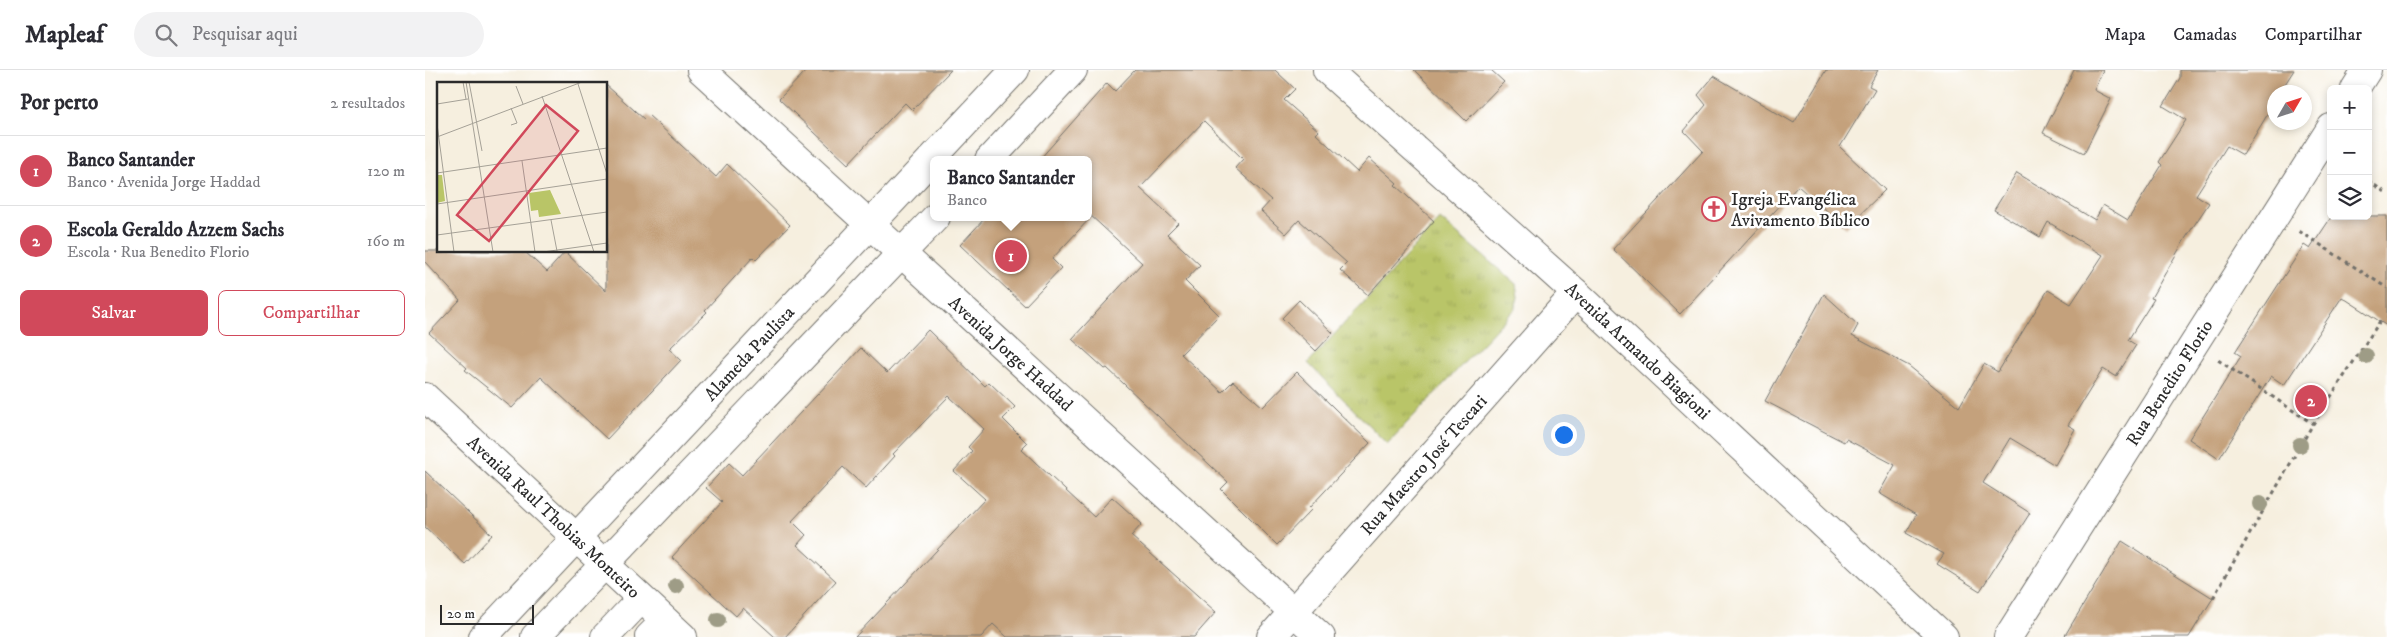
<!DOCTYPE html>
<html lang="pt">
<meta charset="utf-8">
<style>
:root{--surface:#fff;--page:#f2f2f3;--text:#2b2b33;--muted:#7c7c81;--line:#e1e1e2;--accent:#d1495b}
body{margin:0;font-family:"IM FELL DW Pica",serif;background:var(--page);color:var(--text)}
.controls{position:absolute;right:15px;top:15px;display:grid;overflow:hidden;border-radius:8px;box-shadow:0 2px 8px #0003}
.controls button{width:45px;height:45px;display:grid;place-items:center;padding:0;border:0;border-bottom:1px solid var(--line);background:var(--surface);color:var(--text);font:25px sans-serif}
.compass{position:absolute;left:1842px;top:15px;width:45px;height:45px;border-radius:50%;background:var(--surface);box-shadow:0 2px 8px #0003;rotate:51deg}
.scale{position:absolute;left:15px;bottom:12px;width:94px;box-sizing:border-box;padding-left:5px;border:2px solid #2b2b2b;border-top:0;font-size:14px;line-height:18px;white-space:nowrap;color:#2b2b2b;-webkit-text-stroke:4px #fff;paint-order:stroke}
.you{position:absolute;left:1138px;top:364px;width:18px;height:18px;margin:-12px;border:4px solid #fff;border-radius:50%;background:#1a73e8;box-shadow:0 0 0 8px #1a73e833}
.badge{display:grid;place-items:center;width:32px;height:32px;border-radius:50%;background:var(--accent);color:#fff;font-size:16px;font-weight:700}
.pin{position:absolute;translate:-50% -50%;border:2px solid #fff;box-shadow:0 1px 5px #0006}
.popup{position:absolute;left:505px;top:86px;width:162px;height:65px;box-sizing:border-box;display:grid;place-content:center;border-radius:8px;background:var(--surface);filter:drop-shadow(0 1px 4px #0005);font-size:16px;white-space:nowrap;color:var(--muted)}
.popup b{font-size:19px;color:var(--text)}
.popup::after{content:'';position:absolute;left:50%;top:100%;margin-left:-10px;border:10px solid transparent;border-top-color:var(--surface)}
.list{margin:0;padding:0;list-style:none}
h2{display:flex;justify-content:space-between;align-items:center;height:65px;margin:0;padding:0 20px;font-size:21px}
h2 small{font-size:16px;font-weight:400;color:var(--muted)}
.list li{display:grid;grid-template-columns:32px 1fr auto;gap:15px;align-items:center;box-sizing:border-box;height:70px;padding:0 20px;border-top:1px solid var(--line)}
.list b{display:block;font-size:19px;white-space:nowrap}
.list p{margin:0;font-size:16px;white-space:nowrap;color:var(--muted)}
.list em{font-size:16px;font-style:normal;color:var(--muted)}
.actions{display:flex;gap:10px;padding:15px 20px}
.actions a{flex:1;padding:11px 0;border:1px solid var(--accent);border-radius:8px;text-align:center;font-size:18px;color:var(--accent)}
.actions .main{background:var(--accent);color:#fff}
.icon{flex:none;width:28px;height:28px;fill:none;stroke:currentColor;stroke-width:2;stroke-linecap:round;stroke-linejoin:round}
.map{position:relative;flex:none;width:1962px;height:567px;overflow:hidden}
header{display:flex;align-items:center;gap:30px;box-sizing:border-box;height:70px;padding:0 25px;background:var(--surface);border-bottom:1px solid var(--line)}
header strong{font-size:24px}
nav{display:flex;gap:28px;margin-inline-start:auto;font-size:18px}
.search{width:350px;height:45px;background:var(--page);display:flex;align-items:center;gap:12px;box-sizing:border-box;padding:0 18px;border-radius:28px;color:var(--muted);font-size:19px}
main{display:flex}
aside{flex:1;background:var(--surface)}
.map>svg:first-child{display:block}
</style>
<header>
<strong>Mapleaf</strong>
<div class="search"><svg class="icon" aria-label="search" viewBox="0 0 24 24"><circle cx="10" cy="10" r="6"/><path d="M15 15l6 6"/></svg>Pesquisar aqui</div>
<nav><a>Mapa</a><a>Camadas</a><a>Compartilhar</a></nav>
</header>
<main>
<aside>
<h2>Por perto<small>2 resultados</small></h2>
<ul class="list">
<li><span class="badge">1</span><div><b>Banco Santander</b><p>Banco · Avenida Jorge Haddad</p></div><em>120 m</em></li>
<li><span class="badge">2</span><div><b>Escola Geraldo Azzem Sachs</b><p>Escola · Rua Benedito Florio</p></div><em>160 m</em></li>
</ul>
<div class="actions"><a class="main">Salvar</a><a>Compartilhar</a></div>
</aside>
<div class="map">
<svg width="1962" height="567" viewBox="0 0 1962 567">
<defs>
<pattern id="grass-tufts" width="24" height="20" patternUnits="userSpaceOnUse" patternTransform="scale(1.25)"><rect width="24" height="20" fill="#b9c567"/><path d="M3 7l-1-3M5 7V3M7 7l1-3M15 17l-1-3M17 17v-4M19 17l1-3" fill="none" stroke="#9fa95a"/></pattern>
</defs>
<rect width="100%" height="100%" fill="#fff"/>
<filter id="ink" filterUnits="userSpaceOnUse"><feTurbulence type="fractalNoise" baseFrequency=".02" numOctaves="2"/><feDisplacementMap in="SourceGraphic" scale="10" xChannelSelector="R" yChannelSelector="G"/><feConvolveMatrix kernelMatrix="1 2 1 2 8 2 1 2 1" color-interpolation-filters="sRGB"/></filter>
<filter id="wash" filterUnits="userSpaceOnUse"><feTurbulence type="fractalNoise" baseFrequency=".0096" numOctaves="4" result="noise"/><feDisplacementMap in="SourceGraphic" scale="20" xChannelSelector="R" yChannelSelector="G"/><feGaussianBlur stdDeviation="1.12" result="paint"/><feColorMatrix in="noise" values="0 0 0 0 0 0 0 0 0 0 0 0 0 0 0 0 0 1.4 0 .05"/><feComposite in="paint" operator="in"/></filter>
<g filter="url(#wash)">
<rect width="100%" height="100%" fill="#f6efdf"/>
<path fill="url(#grass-tufts)" stroke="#727849" d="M1015 149 1091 214 1093 227 1090 239 962 374 883 293Z"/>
<g id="blocks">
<g fill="#c4a17c">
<path d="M382 0H526L487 40 480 33 423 94 354 29Z"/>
<path d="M710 0H850L870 19 859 30 894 61 891 64 932 102 944 88 972 113 970 115 1009 151 943 225 915 200 922 193 874 150 861 164 836 141 846 130 810 98 818 89 779 51 715 118 753 153 742 164 775 195 760 211 794 245 756 284 797 322 808 311 838 337 872 302 945 373 884 438 886 440 852 475 796 419 803 412 682 298 680 299 647 269 717 193 664 144V90H614L682 13 690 21Z"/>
<path d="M989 0H1066L1079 12 1041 51Z"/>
<path d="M1401 0H1453L1444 16 1450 19 1415 77 1460 120 1421 158 1373 116 1255 244 1188 179 1278 81 1259 61 1281 35 1273 25 1289 6 1369 53Z"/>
<path d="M1649 0H1678L1669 20 1686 29 1659 83 1618 63Z"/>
<path d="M1755 0H1869L1855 22H1850V32L1818 85 1802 76 1771 125 1784 133 1760 169 1726 228 1729 229 1703 270 1711 275 1691 307 1678 299 1643 355 1650 359 1630 395 1585 368 1558 413 1605 443 1555 521 1512 494 1519 484 1481 463 1491 445 1454 423 1470 395 1421 369 1419 372 1340 331 1399 224 1433 255 1427 266 1484 296 1534 337 1559 294 1573 302 1623 220 1646 234 1678 185 1623 152 1615 167 1569 140 1592 103 1670 150 1678 135 1703 150 1737 95 1734 92 1761 50 1738 36 1755 8Z"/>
<path d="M181 15 219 49 223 45 291 107 302 94 365 155 331 190 328 187 280 240 282 242 244 279 256 290 182 369 116 307 87 338 40 300 42 298 4 263 35 230 0 192V181H99L122 202 140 182 181 221Z"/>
<path d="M1907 146H1962V256L1917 227 1859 315 1846 306 1794 389 1764 369 1816 286 1810 282 1879 175 1885 179Z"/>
<path d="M561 147H666L627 189 636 198 600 236 535 175Z"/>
<path d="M874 230 908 263 891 281 857 248Z"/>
<path d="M503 260 560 316 564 312 590 337 578 349 602 373 596 379 669 447 687 427 717 454 706 466 791 542 769 567H582L568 554 556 567H430L560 429 529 401 547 381 543 377 559 359 524 326 468 384 470 386 441 418 418 397 367 451 381 465 372 475 411 511 360 567H350L318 538 311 546 247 487 297 432 281 418 304 393 317 405 436 278 462 303Z"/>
<path d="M0 401 67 465 40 494 0 457Z"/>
<path d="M1697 471 1788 528 1764 567H1639Z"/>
</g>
</g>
</g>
<g filter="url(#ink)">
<use href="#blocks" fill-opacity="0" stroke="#72706a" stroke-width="1"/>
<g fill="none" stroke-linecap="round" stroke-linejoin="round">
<defs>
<g id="minor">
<path id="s1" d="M276 0 896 567"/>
<path id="s2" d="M902 0 1151 223 1519 567"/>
<path d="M1930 19 1942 0"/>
<path id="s3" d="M0 327 258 567"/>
<path d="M180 567 216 529"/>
<path d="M224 567 240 551"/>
<path id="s4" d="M846 567 1151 223"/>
<path id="s5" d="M1583 567 1906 58"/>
</g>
<g id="major">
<path d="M564 90 648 0"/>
<path id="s6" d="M58 567 590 0"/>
<path d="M110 567 511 147"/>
</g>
</defs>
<use href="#minor" stroke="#72706a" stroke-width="30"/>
<use href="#major" stroke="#72706a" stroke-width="30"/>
<g stroke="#72706a" stroke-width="3" stroke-dasharray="4 4" stroke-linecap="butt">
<path d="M1943 111 1962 123"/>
<path d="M1874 161 1962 218"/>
<path d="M1793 290 1888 354"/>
<path d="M1788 528 1888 354 1955 251"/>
</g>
<use href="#minor" stroke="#fff" stroke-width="28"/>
<use href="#major" stroke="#fff" stroke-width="28"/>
</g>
<g fill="#9e9c86">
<circle cx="1941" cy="286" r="8"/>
<circle cx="1875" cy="375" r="8"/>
<circle cx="1835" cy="434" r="8"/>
<circle cx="251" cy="516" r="8"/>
<circle cx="293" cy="550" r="8"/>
</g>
</g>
<defs>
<symbol id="church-ring" viewBox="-11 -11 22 22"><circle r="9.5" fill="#fff" stroke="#d1495b" stroke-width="1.5"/><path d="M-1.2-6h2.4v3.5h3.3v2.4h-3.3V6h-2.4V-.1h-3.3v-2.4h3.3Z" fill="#d1495b"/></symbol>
</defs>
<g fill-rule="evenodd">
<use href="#church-ring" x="1275" y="125" width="28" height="28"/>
</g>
<g text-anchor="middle" stroke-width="5" stroke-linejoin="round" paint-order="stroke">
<g font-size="18" fill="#2b2b2b" stroke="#fff" text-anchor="start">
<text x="1306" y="135">Igreja Evangélica<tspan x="1306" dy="21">Avivamento Bíblico</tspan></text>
</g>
<g font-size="18" fill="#2b2b2b" stroke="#fff">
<text dy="6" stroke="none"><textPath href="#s2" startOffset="419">Avenida Armando Biagioni</textPath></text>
<text dy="6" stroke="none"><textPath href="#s1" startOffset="420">Avenida Jorge Haddad</textPath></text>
<text dy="6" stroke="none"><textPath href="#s6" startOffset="389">Alameda Paulista</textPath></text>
<text dy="6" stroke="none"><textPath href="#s5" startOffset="301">Rua Benedito Florio</textPath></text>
<text dy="6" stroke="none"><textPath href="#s4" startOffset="230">Rua Maestro José Tescari</textPath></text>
<text dy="6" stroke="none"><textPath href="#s3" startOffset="176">Avenida Raul Thobias Monteiro</textPath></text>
</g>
</g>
<g transform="translate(12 12)">
<rect width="170" height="170" fill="#f6efdf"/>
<path d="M0 93H5L8 119 0 121ZM113 108 124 132 102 135 101 128 94 129 92 111Z" fill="#b9c567"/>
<path fill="none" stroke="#a5a197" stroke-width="1" d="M26 0 29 17M29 0 56 170M32 0 45 69M141 2 170 92M79 4 86 22M105 14 157 170M0 22 31 17M0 42 17 170M74 43 80 41 74 26M0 55 145 0M85 79 98 170M0 91 170 66M0 122 170 97M114 138 120 169M0 153 170 130M106 170 170 161"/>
<path fill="#d1495b" fill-opacity="0.15" stroke="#d1495b" stroke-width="2.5" d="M109 23 141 49 52 159 20 133Z"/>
<rect width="170" height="170" fill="none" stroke="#2b2b2b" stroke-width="2.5"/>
</g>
</svg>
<div class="controls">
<button>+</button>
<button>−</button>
<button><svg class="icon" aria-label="layers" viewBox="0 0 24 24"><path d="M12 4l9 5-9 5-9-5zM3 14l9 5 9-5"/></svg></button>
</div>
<svg class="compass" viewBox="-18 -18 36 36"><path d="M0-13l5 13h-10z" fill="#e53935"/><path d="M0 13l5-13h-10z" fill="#7c7c81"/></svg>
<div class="scale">20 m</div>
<div class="you"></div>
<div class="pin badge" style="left:586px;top:186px">1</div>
<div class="popup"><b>Banco Santander</b>Banco</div>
<div class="pin badge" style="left:1886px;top:331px">2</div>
</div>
</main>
